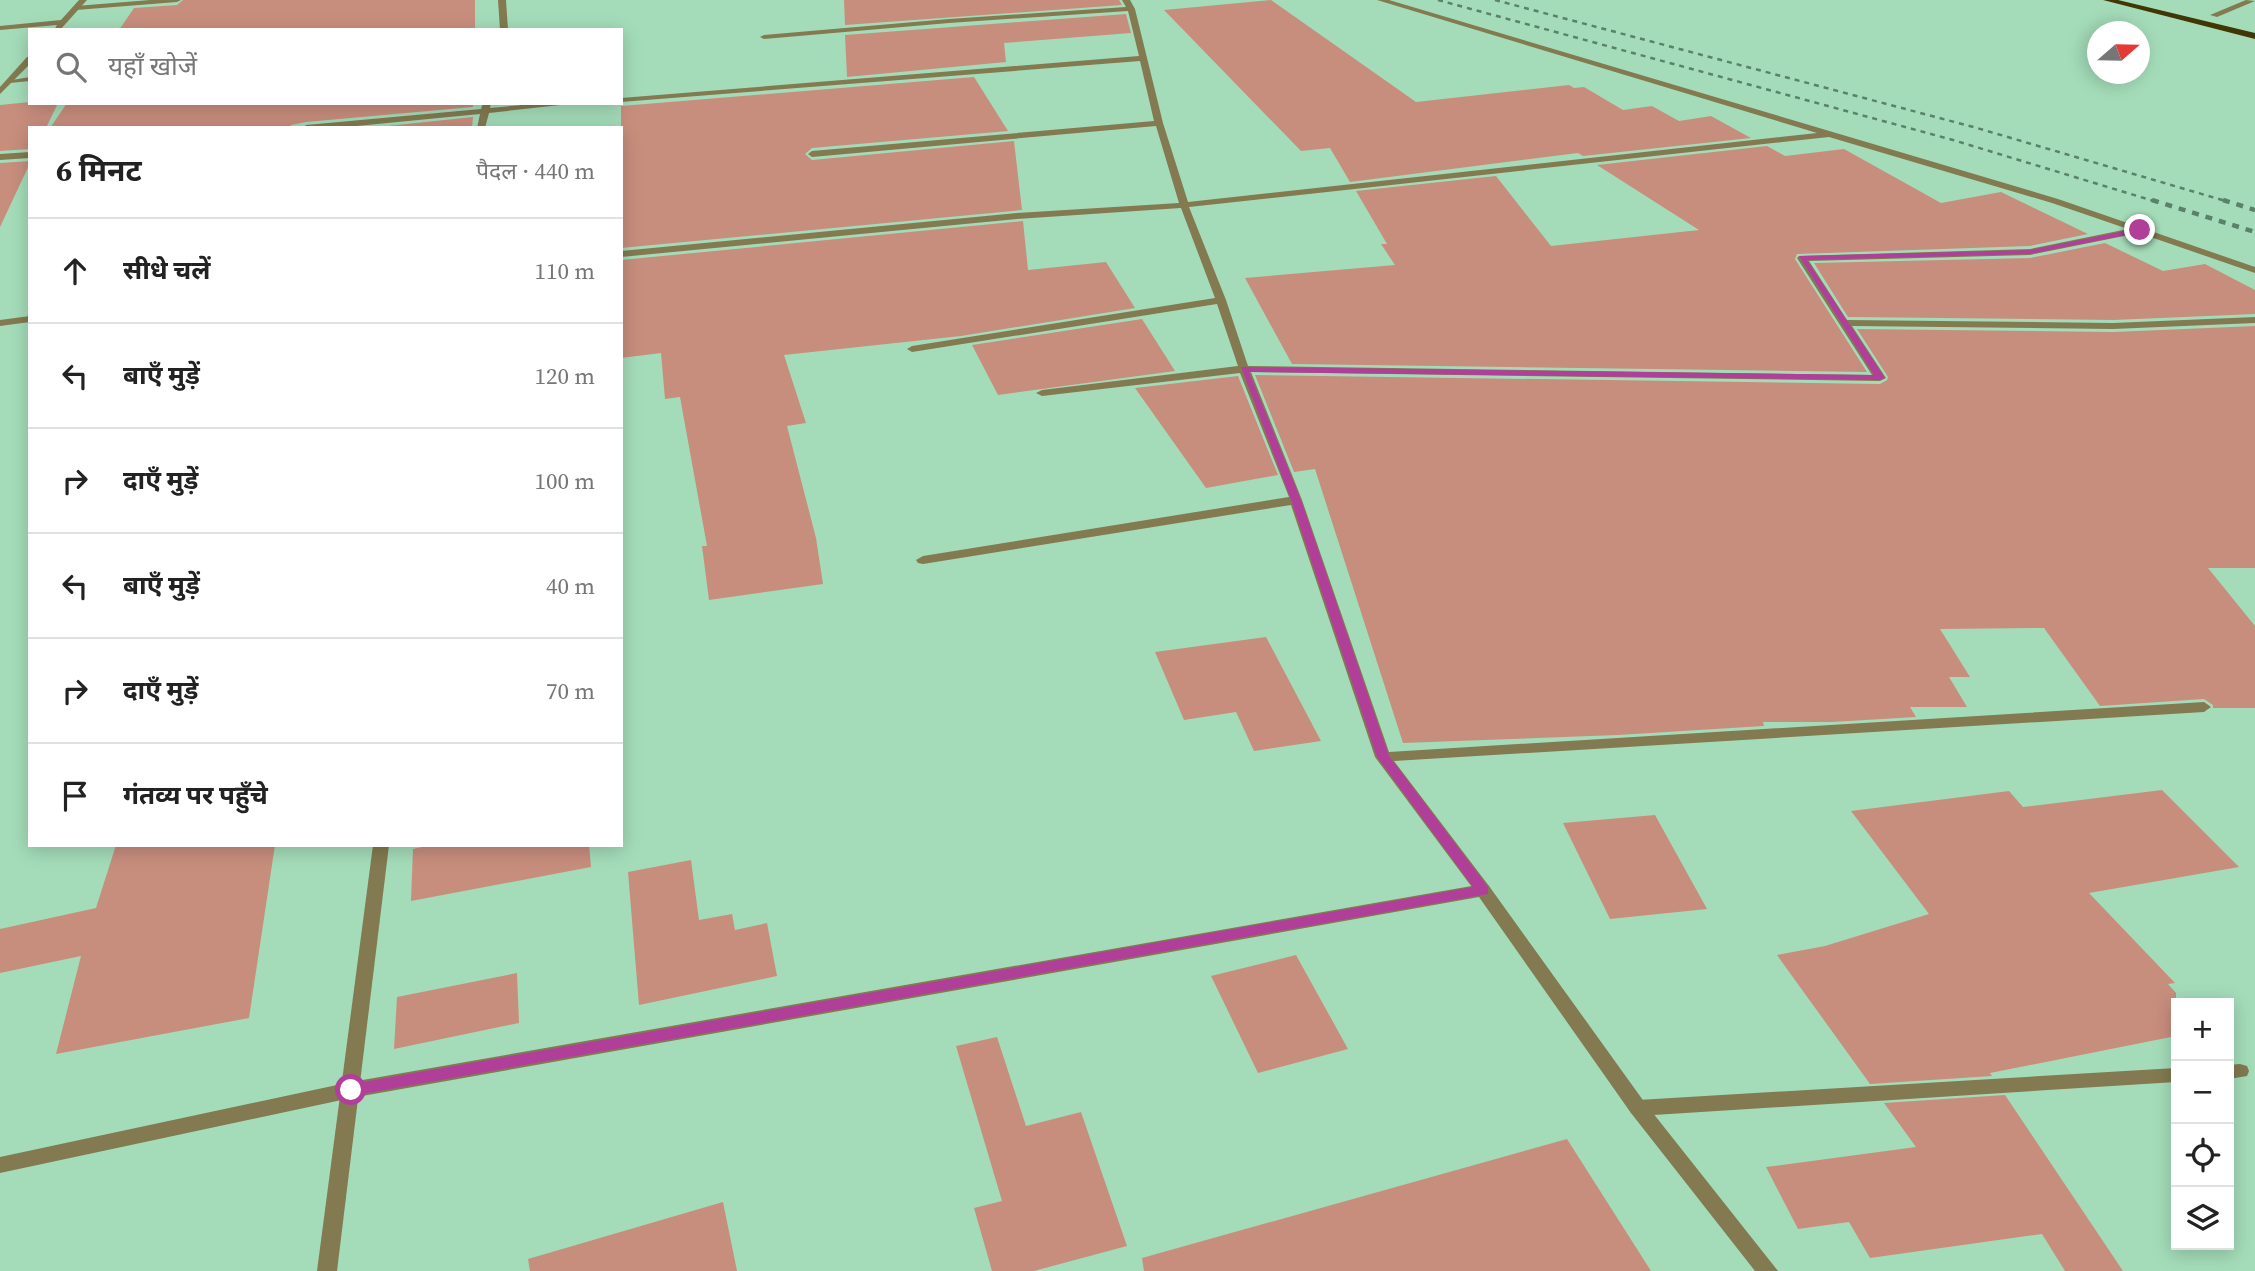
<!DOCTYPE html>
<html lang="hi">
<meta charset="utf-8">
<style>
:root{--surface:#fff;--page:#f2f2f2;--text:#222;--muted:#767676;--line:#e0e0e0}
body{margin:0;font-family:"Source Serif 4","Noto Sans Devanagari",serif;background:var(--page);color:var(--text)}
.controls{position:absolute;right:21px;bottom:21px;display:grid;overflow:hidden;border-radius:0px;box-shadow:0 4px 18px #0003}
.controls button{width:63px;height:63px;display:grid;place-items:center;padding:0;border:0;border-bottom:2px solid var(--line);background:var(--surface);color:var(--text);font:35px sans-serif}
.compass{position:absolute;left:2087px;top:21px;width:63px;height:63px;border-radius:50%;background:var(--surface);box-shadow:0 4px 18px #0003;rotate:70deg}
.stop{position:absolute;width:21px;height:21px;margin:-16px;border:5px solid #b13f99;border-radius:50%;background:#fff}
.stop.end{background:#b13f99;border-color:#fff;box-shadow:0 2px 7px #0008}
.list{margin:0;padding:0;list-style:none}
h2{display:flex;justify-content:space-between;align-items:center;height:91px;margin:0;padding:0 28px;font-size:30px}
h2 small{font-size:23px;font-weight:400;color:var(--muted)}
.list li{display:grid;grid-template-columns:46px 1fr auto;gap:21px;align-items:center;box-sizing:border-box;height:105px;padding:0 28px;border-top:2px solid var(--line)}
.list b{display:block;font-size:26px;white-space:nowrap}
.list em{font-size:23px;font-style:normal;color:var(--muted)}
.icon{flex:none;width:38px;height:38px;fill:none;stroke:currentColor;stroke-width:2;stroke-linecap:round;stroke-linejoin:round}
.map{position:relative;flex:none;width:2255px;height:1271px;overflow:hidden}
.search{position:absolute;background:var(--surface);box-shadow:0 4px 18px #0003;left:28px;top:28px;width:595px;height:77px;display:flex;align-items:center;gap:18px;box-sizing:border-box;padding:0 24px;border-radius:0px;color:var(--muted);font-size:26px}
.panel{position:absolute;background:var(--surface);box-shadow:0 4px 18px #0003;left:28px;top:126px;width:595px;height:721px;border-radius:0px}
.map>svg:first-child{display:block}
</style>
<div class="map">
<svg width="2255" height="1271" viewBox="0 0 2255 1271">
<rect width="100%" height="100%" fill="#a4dcb9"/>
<g fill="#c88e7d">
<path d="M183 0H475V30H119L134 8 177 5Z"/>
<path d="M844 0H1119L1122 5 845 25Z"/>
<path d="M1271 0 1416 102 1569 85 1574 88 1584 87 1623 110 1652 106 1679 121 1711 116 1751 138 1583 156 1578 153 1350 182 1330 148 1301 151 1164 10Z"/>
<path d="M1126 14 1131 33 1004 43 1006 62 847 77 845 35Z"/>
<path d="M974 77 1008 131 812 148 805 154 812 160 1014 141 1022 210 621 248V106Z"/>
<path d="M30 102 58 103 46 128H30V149L0 151V105Z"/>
<path d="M67 103H473V107L306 122 291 125 290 128H50Z"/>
<path d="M473 117 472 128H378V127Z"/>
<path d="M1767 146 1785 156 1844 149 1941 203 2001 192 2088 234 2030 246 1797 254 1795 259 1867 372 1292 364 1245 278 1395 265 1381 244H1387L1356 191 1496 176 1551 246 1699 230 1597 165Z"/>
<path d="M30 161V163L0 227V163Z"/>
<path d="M1023 221 1028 270 1106 262 1135 308 961 336 784 355 806 423 787 426 816 538 823 584 709 600 702 546H707L680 397 665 399 661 353 621 358V260Z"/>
<path d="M2105 243 2163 271 2205 264 2255 290V314L2113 320 1848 317 1814 263 2030 258Z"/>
<path d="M1142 319 1175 371 998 395 972 345Z"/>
<path d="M2255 326V568H2208L2255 626V708H2213V705L2204 699 2100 706 2044 628 1940 629 1970 677H1949L1967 707H1910L1916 717 1832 722H1763L1764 726 1618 735 1403 743 1315 469 1294 472 1255 375 1880 384 1887 380 1888 377 1857 329 2113 332Z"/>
<path d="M1238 376 1278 475 1206 488 1135 388Z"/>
<path d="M1266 637 1321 741 1254 751 1236 712 1184 720 1155 652Z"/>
<path d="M2162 790 2239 867 2089 893 2175 983 2168 984 2176 993V1036L1990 1073 1992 1076 1870 1084 1777 955 1825 946 1929 914 1851 811 2009 791 2023 807Z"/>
<path d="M1655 815 1707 909 1610 919 1563 823Z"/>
<path d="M116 845H275L249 1018 56 1054 81 956 0 973V929L96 908Z"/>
<path d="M432 845H589L591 867 411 901 413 849Z"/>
<path d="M691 860 699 920 732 914 735 930 767 923 777 976 639 1005 628 872Z"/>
<path d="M1296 955 1348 1049 1258 1073 1211 976Z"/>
<path d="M517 973 519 1023 394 1049 397 997Z"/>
<path d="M997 1037 1026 1126 1081 1112 1127 1246 1034 1271H992L974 1208 1002 1201 956 1046Z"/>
<path d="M2005 1095 2123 1271H2065L2042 1234 1870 1258 1849 1222 1798 1229 1766 1167 1916 1147 1884 1103Z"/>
<path d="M1567 1139 1651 1271H1144L1142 1258Z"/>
<path d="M723 1202 737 1271H530L528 1259Z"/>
</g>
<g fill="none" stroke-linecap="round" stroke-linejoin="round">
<g fill="#837a51" fill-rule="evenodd">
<path d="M150 0H181L177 2 76 10 72 8 76 6Z"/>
<path d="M30 77V81L10 83 6 81Z"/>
</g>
<g fill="#837a51" fill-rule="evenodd">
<path d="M79 0H87L60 30H54L57 25 0 30V26L61 20Z"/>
<path d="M498 0H506L508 30H500Z"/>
<path d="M1122 0H1130L1135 9 1163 123 1188 202 1817 133 1377 0H1389L2058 199 2255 267V273L2139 233 2030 255 1809 261 1847 320 2113 323 2255 317V323L2113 329 1852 326 1886 378 1880 381 1251 372 1302 500 1389 752 2204 702 2211 707 2204 712 1394 761 1489 886 1491 890 1489 894H1477L1375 757 1291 505 923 564 918 563 916 560 923 556 1289 497 1240 373 1042 396 1036 393 1042 390 1238 366 1217 304 912 352 907 349 912 346 1215 298 1181 208 1017 219 621 257V251L1017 213 1179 203 1156 126 812 157 808 154 812 151 1154 121 1140 61 621 102V98L1139 56 1128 11 949 23 764 39 760 37 764 35 949 19 1126 7ZM1829 137 2052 203 2128 229 2030 249 1799 256 1797 258 1872 375 1248 366 1226 300 1189 207Z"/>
<path d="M2246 0 2255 1 2217 17 2210 15Z"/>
<path d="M27 57H30V64L0 94V87Z"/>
<path d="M483 103H491L490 108 545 103H578L489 113 485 128H477L480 114 336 128H302L306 125 481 109Z"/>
<path d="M30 152V158L0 160V154Z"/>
<path d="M30 316V322L0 326V320Z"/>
<path d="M373 845H389L337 1271H317Z"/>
<path d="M2240 1064 2247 1066 2249 1071 2247 1076 2229 1079V1065Z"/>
<path d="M2176 1068V1082L1638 1116 1631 1113 1628 1108 1631 1103 1638 1100Z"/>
</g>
<path fill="#837a51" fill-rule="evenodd" d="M1483 884 1489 886 1645 1103 1778 1271H1755L1631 1113 1479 897 351 1098 0 1173V1157L351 1082Z"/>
<path fill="#413704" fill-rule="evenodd" d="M2103 0H2118L2255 33V39Z"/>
<g stroke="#5a8169" stroke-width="2.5" stroke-dasharray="5 5" stroke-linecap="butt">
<path d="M1438 0 1953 140 2157 202"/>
<path d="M1495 0 1977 128 2229 202"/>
</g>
<g stroke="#5a8169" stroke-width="4.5" stroke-dasharray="7 7" stroke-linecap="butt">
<path d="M2152 200 2255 232"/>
<path d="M2223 200 2255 210"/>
</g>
</g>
<path fill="#b13f99" d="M2140 228 2142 232 2030 254 1807 260 1885 378 1880 380 1249 372 1301 500 1389 756 1488 887V894L351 1096 343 1090 351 1084 1473 887 1377 757 1291 500 1241 367 1874 375 1799 256 2030 250Z"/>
</svg>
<div class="controls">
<button>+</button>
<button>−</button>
<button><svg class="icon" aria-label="locate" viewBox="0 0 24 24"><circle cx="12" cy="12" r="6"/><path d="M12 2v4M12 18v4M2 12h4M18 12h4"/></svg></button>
<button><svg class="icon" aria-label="layers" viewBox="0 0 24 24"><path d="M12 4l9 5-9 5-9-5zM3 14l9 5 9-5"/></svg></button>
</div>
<svg class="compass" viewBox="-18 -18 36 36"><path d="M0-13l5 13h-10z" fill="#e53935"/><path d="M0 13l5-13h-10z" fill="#767676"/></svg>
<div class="stop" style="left:351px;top:1090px"></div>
<div class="stop end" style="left:2140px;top:230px"></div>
<div class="search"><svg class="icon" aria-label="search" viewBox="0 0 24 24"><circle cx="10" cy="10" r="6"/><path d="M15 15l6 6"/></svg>यहाँ खोजें</div>
<section class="panel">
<h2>6 मिनट<small>पैदल · 440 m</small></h2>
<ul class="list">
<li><svg class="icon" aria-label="ahead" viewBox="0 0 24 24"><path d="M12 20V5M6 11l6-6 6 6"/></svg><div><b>सीधे चलें</b></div><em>110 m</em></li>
<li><svg class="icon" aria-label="left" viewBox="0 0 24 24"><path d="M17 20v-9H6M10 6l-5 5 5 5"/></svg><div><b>बाएँ मुड़ें</b></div><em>120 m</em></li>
<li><svg class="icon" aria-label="right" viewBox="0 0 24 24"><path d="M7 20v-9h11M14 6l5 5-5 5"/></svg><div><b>दाएँ मुड़ें</b></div><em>100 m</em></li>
<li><svg class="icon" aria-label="left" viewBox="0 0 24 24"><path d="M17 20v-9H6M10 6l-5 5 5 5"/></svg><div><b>बाएँ मुड़ें</b></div><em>40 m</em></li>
<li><svg class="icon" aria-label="right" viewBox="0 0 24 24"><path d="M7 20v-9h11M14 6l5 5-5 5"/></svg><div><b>दाएँ मुड़ें</b></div><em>70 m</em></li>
<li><svg class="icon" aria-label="arrive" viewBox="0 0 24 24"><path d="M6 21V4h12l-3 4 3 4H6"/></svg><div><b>गंतव्य पर पहुँचे</b></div></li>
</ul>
</section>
</div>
